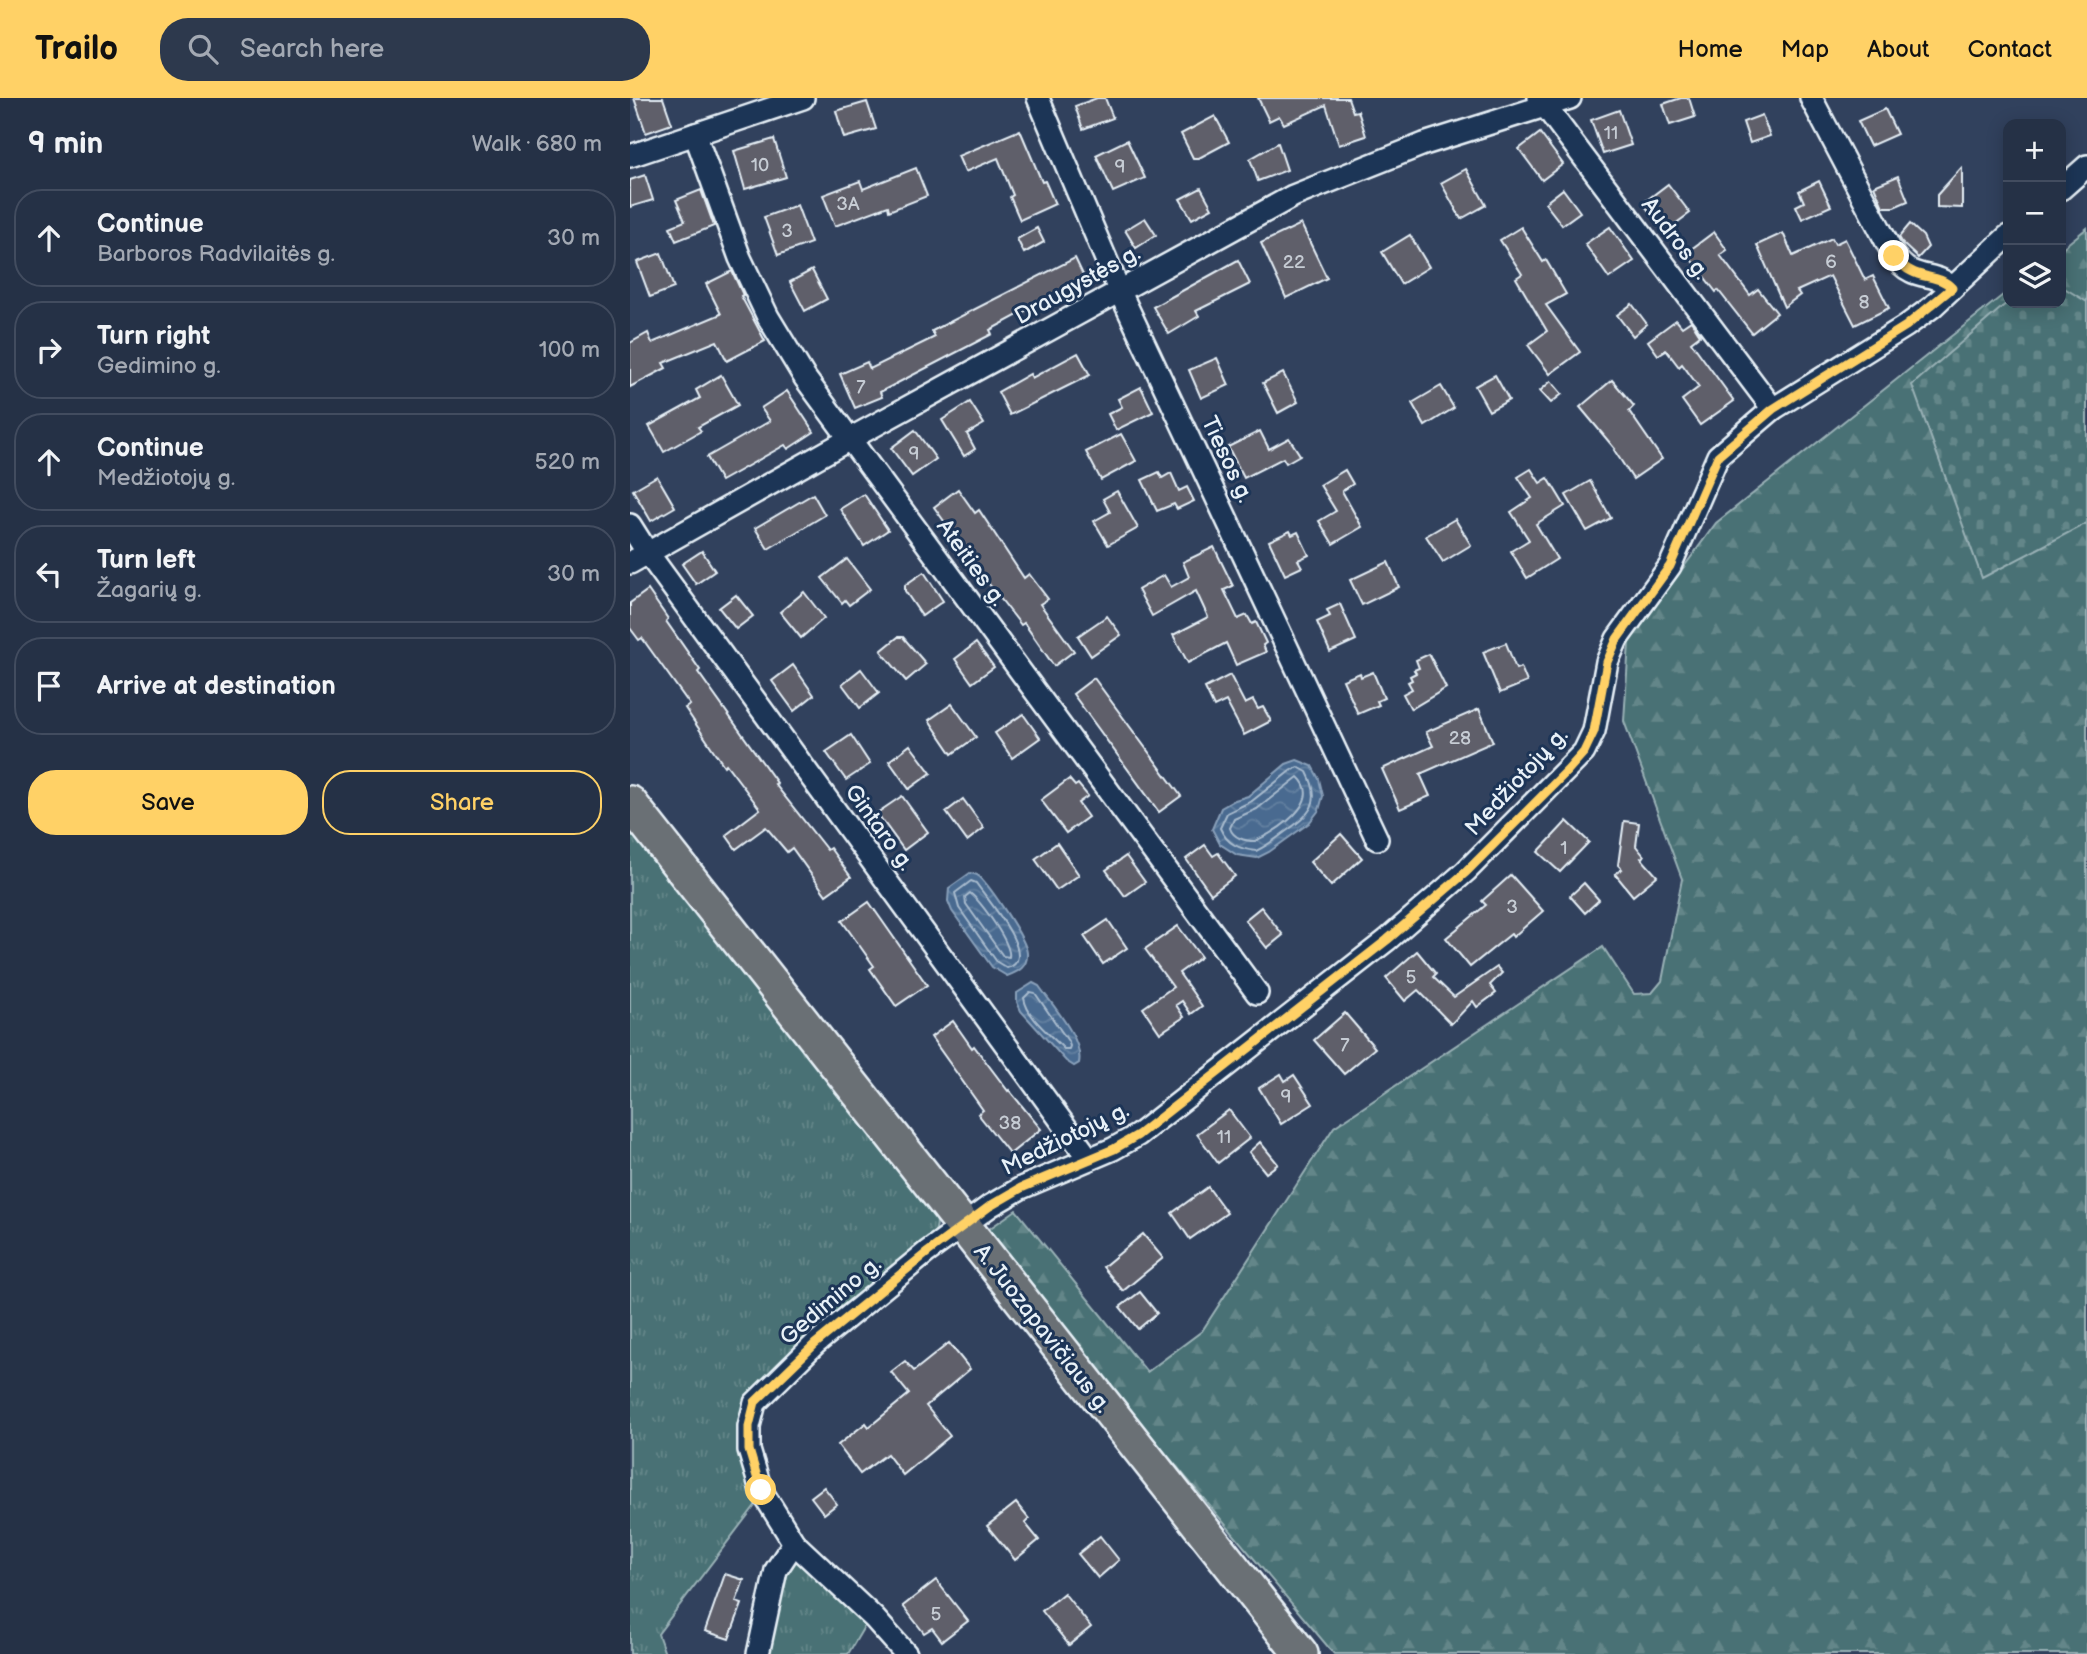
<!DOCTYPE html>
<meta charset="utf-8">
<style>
:root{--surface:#253146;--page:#2d394d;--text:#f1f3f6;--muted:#a3a9b3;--line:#424c5f;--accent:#ffd166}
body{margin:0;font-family:"Balsamiq Sans",sans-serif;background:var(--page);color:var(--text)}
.controls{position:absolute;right:21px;top:21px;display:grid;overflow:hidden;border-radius:14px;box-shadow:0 4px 18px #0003}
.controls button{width:63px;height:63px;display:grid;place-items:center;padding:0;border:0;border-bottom:2px solid var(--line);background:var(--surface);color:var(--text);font:35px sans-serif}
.stop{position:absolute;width:21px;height:21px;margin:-16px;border:5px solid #ffd166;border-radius:50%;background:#fff}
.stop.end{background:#ffd166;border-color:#fff;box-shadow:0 2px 7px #0008}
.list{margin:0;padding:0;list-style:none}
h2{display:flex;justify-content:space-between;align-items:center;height:91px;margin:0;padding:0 28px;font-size:30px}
h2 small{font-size:23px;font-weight:400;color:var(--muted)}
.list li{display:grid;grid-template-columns:46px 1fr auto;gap:21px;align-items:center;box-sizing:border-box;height:98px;margin:0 14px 14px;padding:0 14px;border:2px solid var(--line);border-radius:28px}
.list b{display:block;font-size:26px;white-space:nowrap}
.list p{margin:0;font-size:23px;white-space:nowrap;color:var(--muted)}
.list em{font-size:23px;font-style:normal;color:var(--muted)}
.actions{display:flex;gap:14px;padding:21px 28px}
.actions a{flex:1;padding:16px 0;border:2px solid var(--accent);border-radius:28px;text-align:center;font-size:24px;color:var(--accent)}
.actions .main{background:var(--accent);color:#111}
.icon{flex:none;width:38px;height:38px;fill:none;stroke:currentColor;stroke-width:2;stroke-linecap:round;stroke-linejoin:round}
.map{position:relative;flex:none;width:1457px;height:1556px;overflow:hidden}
header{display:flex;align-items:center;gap:42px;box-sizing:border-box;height:98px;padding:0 35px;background:var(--accent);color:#111}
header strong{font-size:33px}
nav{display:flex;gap:38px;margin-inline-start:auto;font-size:24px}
.search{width:490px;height:63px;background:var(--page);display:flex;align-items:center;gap:18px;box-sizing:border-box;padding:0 24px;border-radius:28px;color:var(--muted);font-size:26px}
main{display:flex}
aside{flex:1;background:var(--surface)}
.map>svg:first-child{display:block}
</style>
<header>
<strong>Trailo</strong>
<div class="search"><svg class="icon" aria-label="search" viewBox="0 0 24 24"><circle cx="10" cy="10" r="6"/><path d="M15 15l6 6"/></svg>Search here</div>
<nav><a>Home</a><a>Map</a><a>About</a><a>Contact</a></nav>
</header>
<main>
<aside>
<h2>9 min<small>Walk · 680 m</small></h2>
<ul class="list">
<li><svg class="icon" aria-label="ahead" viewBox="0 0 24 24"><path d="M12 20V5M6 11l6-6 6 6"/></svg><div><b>Continue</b><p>Barboros Radvilaitės g.</p></div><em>30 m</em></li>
<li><svg class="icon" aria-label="right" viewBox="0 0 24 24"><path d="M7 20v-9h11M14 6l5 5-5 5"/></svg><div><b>Turn right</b><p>Gedimino g.</p></div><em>100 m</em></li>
<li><svg class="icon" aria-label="ahead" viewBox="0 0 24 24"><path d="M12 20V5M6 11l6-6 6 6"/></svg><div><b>Continue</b><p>Medžiotojų g.</p></div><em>520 m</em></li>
<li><svg class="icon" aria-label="left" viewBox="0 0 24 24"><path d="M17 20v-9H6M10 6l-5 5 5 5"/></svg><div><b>Turn left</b><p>Žagarių g.</p></div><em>30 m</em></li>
<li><svg class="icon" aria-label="arrive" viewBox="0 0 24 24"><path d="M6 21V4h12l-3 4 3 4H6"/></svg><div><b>Arrive at destination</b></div></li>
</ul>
<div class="actions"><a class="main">Save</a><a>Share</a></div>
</aside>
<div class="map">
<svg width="1457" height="1556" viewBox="0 0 1457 1556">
<defs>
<pattern id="grass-tufts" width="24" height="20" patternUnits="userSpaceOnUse" patternTransform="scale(1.75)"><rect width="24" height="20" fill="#4a7174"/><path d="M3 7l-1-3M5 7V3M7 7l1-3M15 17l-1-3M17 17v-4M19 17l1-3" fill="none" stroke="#648689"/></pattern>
<pattern id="forest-firs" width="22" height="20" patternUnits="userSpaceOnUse" patternTransform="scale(1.75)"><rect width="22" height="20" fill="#4a7174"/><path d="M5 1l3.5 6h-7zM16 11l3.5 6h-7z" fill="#648689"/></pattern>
<pattern id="cemetery-stones" width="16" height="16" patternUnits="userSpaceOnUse" patternTransform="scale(1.75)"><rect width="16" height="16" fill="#4a7174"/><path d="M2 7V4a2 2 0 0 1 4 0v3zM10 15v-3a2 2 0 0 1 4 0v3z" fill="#648689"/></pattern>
<pattern id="water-waves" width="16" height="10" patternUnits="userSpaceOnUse" patternTransform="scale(1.75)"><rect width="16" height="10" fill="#496a90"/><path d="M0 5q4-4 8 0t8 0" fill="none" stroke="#6380a0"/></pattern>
</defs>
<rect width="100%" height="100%" fill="#31415d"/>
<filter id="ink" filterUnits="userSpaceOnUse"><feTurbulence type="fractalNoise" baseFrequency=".0143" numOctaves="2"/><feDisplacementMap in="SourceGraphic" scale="14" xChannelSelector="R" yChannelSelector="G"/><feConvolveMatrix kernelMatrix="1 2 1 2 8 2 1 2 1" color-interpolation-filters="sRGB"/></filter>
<g filter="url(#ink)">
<g fill="url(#grass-tufts)" stroke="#99b1b6" stroke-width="2">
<path d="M0 729 305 1113C308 1124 308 1132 300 1141 257 1174 123 1270 111 1318 103 1348 117 1377 127 1405L28 1536 35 1556H0Z"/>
<path d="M164 1459 238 1522 218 1556H135L149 1494Z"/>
</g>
<path fill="url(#forest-firs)" stroke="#99b1b6" stroke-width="2" d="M1457 130V1556H704L495 1307 359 1131 386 1112 517 1274 572 1233 704 1029 973 849 1004 896 1022 895 1032 883 1052 781 994 623 999 544 1086 425 1378 193V205H1431V151Z"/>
<path fill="url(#cemetery-stones)" stroke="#99b1b6" stroke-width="2" d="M1431 188 1457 204V425L1352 480 1282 287 1378 204 1431 205Z"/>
<g fill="url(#water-waves)" stroke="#89a0ba" stroke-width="2">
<path d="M667 662 682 668 689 681 693 698 689 712 679 725 639 754 627 760 607 757 590 746 582 731 591 710 605 702 618 698 656 666Z"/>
<path d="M340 775C344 776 347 776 350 779 361 790 396 841 397 855 398 869 388 874 377 878L362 869 322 813 318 803 319 790Z"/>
<path d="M403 885 409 888C422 907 454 942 449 965L444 968 436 963 391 913 387 904V895Z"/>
</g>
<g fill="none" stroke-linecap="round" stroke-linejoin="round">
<g stroke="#a8bbce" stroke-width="2">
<path d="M668 669 677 674C693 705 680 716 655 734 646 741 637 748 626 753 609 751 597 746 590 730L597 715 622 703 660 673Z"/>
<path d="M668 679C695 704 645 734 625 743 615 743 603 740 600 730L604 721 627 711Z"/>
<path d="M341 783 346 785C356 800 411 862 377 870L367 864 329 810 325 795Z"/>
<path d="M340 795C351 804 382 846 379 859L373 858 336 806 335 799Z"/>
<path d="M400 894 405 895 438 943 440 948 439 951H434C421 937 397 920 394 900Z"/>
</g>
</g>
<g fill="#5f5e6a" stroke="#e8f1f8" stroke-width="2">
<path d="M4 0H33L42 26 16 35Z"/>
<path d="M467 0H475L483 20 453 31 445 8Z"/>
<path d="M628 0H718L723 14 728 13 736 38 709 47 696 7 654 26 649 18 639 23Z"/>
<path d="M1051 0H1059L1065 19 1040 27 1033 6Z"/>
<path d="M237 4 246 31 214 40 206 13Z"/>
<path d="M1255 11 1267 36 1240 48 1228 23Z"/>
<path d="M989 12 1001 47 973 56 961 22Z"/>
<path d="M1132 17 1140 38 1120 45 1113 24Z"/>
<path d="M585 18 599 44 569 60H563L551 36Z"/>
<path d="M390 32 412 84 415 83 425 106 390 122 380 99 383 97 368 60 335 74 328 58Z"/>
<path d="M910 35 933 66 912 82 889 51Z"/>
<path d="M144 41 156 79 115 91 104 53Z"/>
<path d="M497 42 515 80 483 94 466 57Z"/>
<path d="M648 45 657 72 628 83 620 61Z"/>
<path d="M1332 69V110L1307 109V97Z"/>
<path d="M286 70 297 98 259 113 258 108 205 128 193 97 230 83 233 91Z"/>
<path d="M836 71 856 107 831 121 811 85Z"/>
<path d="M15 77 23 102 0 109V82Z"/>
<path d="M1268 78 1278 103 1264 109H1253L1244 88Z"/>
<path d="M1189 83 1201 108 1172 121 1166 108 1174 104 1169 93Z"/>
<path d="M1038 86 1060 115 1034 134 1013 105Z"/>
<path d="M571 90 582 110 562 121 550 101Z"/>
<path d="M933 91 950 114 932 127 915 105Z"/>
<path d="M71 92 84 128 46 143 40 129 55 123 46 102Z"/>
<path d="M167 107 181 145 148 157 134 119Z"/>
<path d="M515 120 526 137 506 150 495 132Z"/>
<path d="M671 126 697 180 656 200 631 145Z"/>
<path d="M1280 126 1293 138 1298 149 1288 160 1273 146 1269 139Z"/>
<path d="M891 129 913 164 916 162 936 196 916 207 950 254 920 276 898 247 917 233 886 180 892 176 870 142Z"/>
<path d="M980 129 1004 163 979 180 955 146Z"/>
<path d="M407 130 414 144 394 155 387 141Z"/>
<path d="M1084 134 1097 152 1090 157 1120 197 1128 191 1147 215 1122 235 1088 192 1086 194 1056 155Z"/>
<path d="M1153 135 1163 158 1202 140 1205 146 1215 141 1235 182 1243 178 1259 210 1225 227 1200 178 1167 193 1170 197 1154 209 1127 147Z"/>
<path d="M780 137 799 169 771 186 752 154Z"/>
<path d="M31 155 44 190 20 199 7 164Z"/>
<path d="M445 160 455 181 360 232 362 236 250 294 252 299 225 310 210 276 237 264 240 271 305 239 302 233Z"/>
<path d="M608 162 620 186 566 213 569 218 539 236 523 209Z"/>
<path d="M182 172 197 201 175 213 160 184Z"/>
<path d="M102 173 113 197 111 198 135 243 97 263 87 243 33 265 36 270 0 289V245L18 235 22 245 91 216 76 186Z"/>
<path d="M1002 206 1017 226 1003 238 987 217Z"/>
<path d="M1046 222 1052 229 1061 223 1070 237 1061 244 1104 303 1070 327 1052 302 1069 289 1052 266 1049 269 1036 252 1028 257 1018 243Z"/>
<path d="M448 255 460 277 380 317 368 294 400 276 402 280Z"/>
<path d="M587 260 599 287 571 300 559 272Z"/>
<path d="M653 275 668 304 648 315 633 285Z"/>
<path d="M91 277 108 307 68 329 71 333 34 354 19 328 70 300 66 292Z"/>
<path d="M865 277 879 302 859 313 845 288Z"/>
<path d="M982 282 1004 308 999 313 1032 361 1003 381 984 352 985 351 950 309Z"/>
<path d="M921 283 932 296 921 305 910 293Z"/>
<path d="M811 288 824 310 795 328 782 305Z"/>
<path d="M511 289 523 314 486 332 478 316 492 309 488 301Z"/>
<path d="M157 293 184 334 158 351 155 347 91 383 77 359 140 323 131 310Z"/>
<path d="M340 304 354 326 337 336 345 351 334 358 312 322Z"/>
<path d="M285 332 306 361 282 378 261 350Z"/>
<path d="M630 333 639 351 659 340 670 357 656 365 653 360 614 380 598 349Z"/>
<path d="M491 336 506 363 471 382 456 354Z"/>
<path d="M901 371 910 385 918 380 935 408 906 426 927 461 897 480 881 453 899 442 881 414 902 400 888 379Z"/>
<path d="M715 372 723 386 712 393 732 429 703 446 689 423 706 413 690 387Z"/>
<path d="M529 374 532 380 541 375 549 393 557 389 564 403 547 411 544 406 527 413 512 382Z"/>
<path d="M27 378 45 409 21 423 3 392Z"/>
<path d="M960 383 981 420 957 433 936 397Z"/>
<path d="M328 391 345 415 349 412 394 480 399 476 418 501 410 506 444 553 424 568 394 525 391 527 359 486 304 409Z"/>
<path d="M487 393 508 430 478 447 464 423 480 414 473 401Z"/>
<path d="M183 396 195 417 138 451 125 430Z"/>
<path d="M234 396 258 432 234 448 210 411Z"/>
<path d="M825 421 841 447 813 464 796 438Z"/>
<path d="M660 433 662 437 668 434 679 457 668 462 672 469 655 477 639 443Z"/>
<path d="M584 449 603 488 594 492 608 521 617 517 622 526 626 524 636 545 633 547 636 554 606 567 596 545 558 565 543 537 578 519 566 493 522 518 508 492 534 477 541 489 559 479 553 464Z"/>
<path d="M72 453 85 473 66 486 52 466Z"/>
<path d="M217 461 240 491 219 507 215 502 212 505 192 480Z"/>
<path d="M758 464 769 489 732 507 720 482Z"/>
<path d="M294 474 313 503 292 518 275 493V487Z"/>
<path d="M18 492 38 521 36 523 70 572 68 574 147 685 145 686 197 752 200 750 221 779 196 797 162 750 157 754 136 729 106 751 96 737 130 711 96 666 94 668 55 610 60 607 12 540 9 542 0 530V505Z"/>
<path d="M174 494 194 520 171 540 150 514Z"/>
<path d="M106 497 123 518 106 531 89 510Z"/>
<path d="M710 506 726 542 700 554 687 524 700 518 697 512Z"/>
<path d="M477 518 491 537 461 558 448 538Z"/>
<path d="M268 539H273L296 566 276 583 251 553Z"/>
<path d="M346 545 364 569 342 585 325 561Z"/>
<path d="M876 545 886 571 891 569 897 584 870 595 853 554Z"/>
<path d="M799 556 816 590 781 611 773 596 782 591 778 584 782 582 780 578 786 575 784 572 789 570 786 562Z"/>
<path d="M163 567 184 597 164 613 142 583Z"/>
<path d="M231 571 249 595 230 610 212 586Z"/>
<path d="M743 574 754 600 747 603 749 607 728 616 713 582 730 575 731 579Z"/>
<path d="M600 577 615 606 623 602 628 611 633 609 641 623 614 637 596 603 584 609 575 590Z"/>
<path d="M464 580 551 698 529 714 443 596Z"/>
<path d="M322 606 346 639 322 656 299 622Z"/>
<path d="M849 611 863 644 790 676 800 698 770 711 752 671 803 648 796 634Z"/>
<path d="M393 616 410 640 382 660 365 635Z"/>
<path d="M221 637 240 666 216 682 196 654Z"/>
<path d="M280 647 301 675 279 691 259 663Z"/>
<path d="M439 681 445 688 448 686 458 698 448 705 458 719 436 735 411 702Z"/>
<path d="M272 698 298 734 274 752 247 715Z"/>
<path d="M333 701 354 730 337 743 316 714Z"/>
<path d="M937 723 959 744 930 774 908 754Z"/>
<path d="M994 723 1009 725 1006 748 1014 758 1011 760 1027 778 1003 798 985 776 992 771 988 767Z"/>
<path d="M711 736 732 760 701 788 680 764Z"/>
<path d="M427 745 449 777 427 792 405 761Z"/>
<path d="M575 747 583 758 588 755 605 778 581 796 556 761Z"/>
<path d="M496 758 515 784 495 798 476 772Z"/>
<path d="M881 777 913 813 883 839 881 836 840 869 816 840 856 807 852 803Z"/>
<path d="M954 785 969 802 955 815 940 798Z"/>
<path d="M239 804 297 887 266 908 240 871 244 868 212 823Z"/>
<path d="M631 809 653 837 637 850 615 822Z"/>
<path d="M478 822 497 850 473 866 454 838Z"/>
<path d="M548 828 571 859 549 875 572 908 561 916 552 903 546 907 554 919 530 935 513 910 543 889 515 851Z"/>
<path d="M787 853 806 876 803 879 824 899 867 869 872 875 860 887 866 895 847 909 843 903 821 926 788 892 775 903 756 880Z"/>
<path d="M715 915 745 950 714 976 684 942Z"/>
<path d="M323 923 342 950 344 948 378 993 379 992 411 1031 380 1056 348 1016 353 1012 301 939Z"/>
<path d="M651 976 655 983 664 977 683 1006 651 1026 629 990Z"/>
<path d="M599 1012 620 1040 588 1065 567 1036Z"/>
<path d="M630 1044 648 1066 636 1075 619 1054Z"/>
<path d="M578 1089 597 1115 560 1141 542 1115Z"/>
<path d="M513 1136 533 1160 493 1193 473 1169Z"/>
<path d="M510 1194 527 1215 508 1231 490 1209Z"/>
<path d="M319 1245 340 1271 296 1308 320 1338 273 1377 257 1356 230 1376 208 1347 236 1325 239 1329 279 1296 261 1274 275 1263 284 1273Z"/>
<path d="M194 1389 207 1406 194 1416 181 1399Z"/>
<path d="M386 1405 399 1421 395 1425 409 1442 385 1462 357 1428Z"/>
<path d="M470 1438 489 1462 468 1480 448 1456Z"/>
<path d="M95 1476 114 1482 106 1504 112 1506 99 1541 75 1533Z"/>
<path d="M306 1482 338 1523 312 1543 302 1530 294 1535 273 1508Z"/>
<path d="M434 1495 461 1529 439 1547 412 1513Z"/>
</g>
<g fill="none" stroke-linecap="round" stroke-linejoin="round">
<defs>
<g id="minor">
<path d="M408 0 489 192 747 741"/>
<path d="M909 0 1143 311"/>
<path d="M1181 0 1264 158C1269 164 1274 170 1281 173 1295 180 1311 177 1322 190"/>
<path d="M65 36 110 160 138 219 175 280 627 895"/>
<path d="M0 58 173 0"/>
<path d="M1431 91 1457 68"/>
<path d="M0 427 17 454 459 1061"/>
<path d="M0 465 218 342 663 98 794 46 940 0"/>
<path d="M128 1556 146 1472 164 1445"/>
<path d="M276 1556 244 1520 164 1445 131 1392 119 1352V1328L125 1305 185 1246 297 1154 360 1108 391 1090 483 1051 508 1037 757 842 836 773 954 654 964 633 977 564 987 541 1040 468 1088 358 1143 311 1276 228 1302 209 1378 138"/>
</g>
<path id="primary" d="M0 705 671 1556"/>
</defs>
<use href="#minor" stroke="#e8f1f8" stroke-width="26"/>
<use href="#primary" stroke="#e8f1f8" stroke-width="38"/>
<use href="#minor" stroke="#1d3557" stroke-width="21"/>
<use href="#primary" stroke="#6b6f75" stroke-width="33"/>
</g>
</g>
<g fill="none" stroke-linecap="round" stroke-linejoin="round" filter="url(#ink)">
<path stroke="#ffd166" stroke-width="9" d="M131 1392 119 1352V1328L125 1304 185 1246 298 1154 360 1108 391 1090 484 1051 508 1037 757 842 836 774 937 673 954 654 964 633 977 564 987 541 1040 468 1088 358 1143 311 1276 228 1322 190C1310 177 1295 181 1281 173 1274 170 1269 164 1264 158"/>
</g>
<g text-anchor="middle" stroke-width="6" stroke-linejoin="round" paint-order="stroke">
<g font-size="19" fill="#c6ccd4">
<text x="981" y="41">11</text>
<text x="130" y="73">10</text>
<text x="490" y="75">9</text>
<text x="218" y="112">3A</text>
<text x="157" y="139">3</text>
<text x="664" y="170">22</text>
<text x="1201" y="170">6</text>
<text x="1234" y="210">8</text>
<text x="231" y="295">7</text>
<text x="284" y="362">9</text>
<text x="830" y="646">28</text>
<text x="934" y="756">1</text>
<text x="882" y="815">3</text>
<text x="781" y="885">5</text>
<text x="715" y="953">7</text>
<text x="656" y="1005">9</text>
<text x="380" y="1031">38</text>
<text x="594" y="1045">11</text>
<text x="306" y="1522">5</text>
</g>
<g font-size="23" fill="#e8f1f8" stroke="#1d3557">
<text transform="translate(1046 140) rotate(53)" y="8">Audros g.</text>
<text transform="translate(447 186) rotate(-29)" y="8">Draugystės g.</text>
<text transform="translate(598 361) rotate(65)" y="8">Tiesos g.</text>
<text transform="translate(342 464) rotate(54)" y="8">Ateities g.</text>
<text transform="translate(886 683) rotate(-47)" y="8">Medžiotojų g.</text>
<text transform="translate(250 729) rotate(54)" y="8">Gintaro g.</text>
<text transform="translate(435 1040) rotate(-26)" y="8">Medžiotojų g.</text>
<text transform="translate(200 1202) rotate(-40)" y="8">Gedimino g.</text>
<text transform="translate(413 1230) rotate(52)" y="8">A. Juozapavičiaus g.</text>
</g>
</g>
</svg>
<div class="controls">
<button>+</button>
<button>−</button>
<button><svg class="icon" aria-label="layers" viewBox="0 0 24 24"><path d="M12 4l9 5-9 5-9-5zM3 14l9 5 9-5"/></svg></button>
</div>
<div class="stop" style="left:131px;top:1392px"></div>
<div class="stop end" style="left:1264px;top:158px"></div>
</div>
</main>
